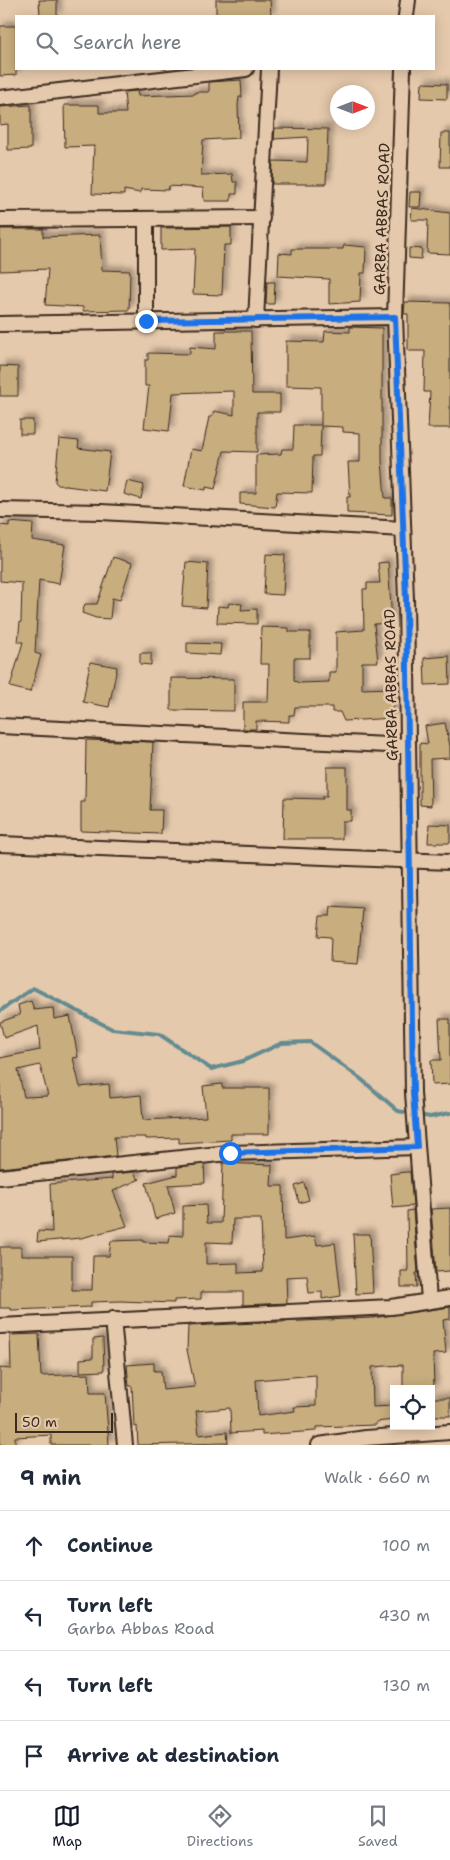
<!DOCTYPE html>
<meta charset="utf-8">
<style>
:root{--surface:#fff;--page:#f6f6f7;--text:#1f2937;--muted:#747a83;--line:#e0e1e3;--accent:#111827}
body{margin:0;font-family:"Shantell Sans",sans-serif;background:var(--page);color:var(--text)}
.controls{position:absolute;right:15px;bottom:15px;display:grid;overflow:hidden;border-radius:0px;box-shadow:0 2px 12px #0003}
.controls button{width:45px;height:45px;display:grid;place-items:center;padding:0;border:0;border-bottom:1px solid var(--line);background:var(--surface);color:var(--text);font:25px sans-serif}
.compass{position:absolute;left:330px;top:85px;width:45px;height:45px;border-radius:50%;background:var(--surface);box-shadow:0 2px 12px #0003;rotate:90deg}
.scale{position:absolute;left:15px;bottom:12px;width:98px;box-sizing:border-box;padding-left:5px;border:2px solid #3b2a1e;border-top:0;font-size:14px;line-height:18px;white-space:nowrap;color:#3b2a1e;-webkit-text-stroke:4px #e5c9ac;paint-order:stroke}
.stop{position:absolute;width:15px;height:15px;margin:-11px;border:4px solid #1a73e8;border-radius:50%;background:#fff}
.stop.end{background:#1a73e8;border-color:#fff;box-shadow:0 1px 5px #0008}
.list{margin:0;padding:0;list-style:none}
h2{display:flex;justify-content:space-between;align-items:center;height:65px;margin:0;padding:0 20px;font-size:21px}
h2 small{font-size:16px;font-weight:400;color:var(--muted)}
.list li{display:grid;grid-template-columns:32px 1fr auto;gap:15px;align-items:center;box-sizing:border-box;height:70px;padding:0 20px;border-top:1px solid var(--line)}
.list b{display:block;font-size:19px;white-space:nowrap}
.list p{margin:0;font-size:16px;white-space:nowrap;color:var(--muted)}
.list em{font-size:16px;font-style:normal;color:var(--muted)}
.icon{flex:none;width:28px;height:28px;fill:none;stroke:currentColor;stroke-width:2;stroke-linecap:round;stroke-linejoin:round}
.map{position:relative;flex:none;width:450px;height:1445px;overflow:hidden}
.search{position:absolute;background:var(--surface);box-shadow:0 2px 12px #0003;left:15px;right:15px;top:15px;height:55px;display:flex;align-items:center;gap:12px;box-sizing:border-box;padding:0 18px;border-radius:0px;color:var(--muted);font-size:19px}
.sheet{height:345px;background:var(--surface)}
nav{display:flex;justify-content:space-around;align-items:center;box-sizing:border-box;height:70px;border-top:1px solid var(--line);background:var(--surface);font-size:14px;color:var(--muted)}
nav a{display:grid;justify-items:center;gap:2px}
nav .on{color:var(--accent)}
.map>svg:first-child{display:block}
</style>
<div class="map">
<svg width="450" height="1445" viewBox="0 0 450 1445">
<defs>
<filter id="shadow"><feDropShadow dx="4.5" dy="-4.5" stdDeviation="2.5" flood-color="#0004"/></filter>
</defs>
<rect width="100%" height="100%" fill="#e5c9ac"/>
<filter id="ink" filterUnits="userSpaceOnUse"><feTurbulence type="fractalNoise" baseFrequency=".02" numOctaves="2"/><feDisplacementMap in="SourceGraphic" scale="10" xChannelSelector="R" yChannelSelector="G"/><feConvolveMatrix kernelMatrix="1 2 1 2 8 2 1 2 1" color-interpolation-filters="sRGB"/></filter>
<g filter="url(#ink)">
<g fill="none" stroke-linecap="round" stroke-linejoin="round">
<path stroke="#648c91" stroke-width="4" d="M0 1011 33 988 112 1029 159 1034 211 1069 243 1061 282 1043 310 1042 361 1079 398 1111 430 1117 450 1113"/>
</g>
<g fill="#c8ad7e" stroke="#3b2a1e" fill-rule="evenodd" filter="url(#shadow)">
<path d="M39 0H57V16H40Z"/>
<path d="M216 0H270L271 16H216Z"/>
<path d="M0 26H16V75L0 76Z"/>
<path d="M241 80 242 97H239L238 105 239 138 203 140 201 175 232 174 233 182H237V194H231V201H204L203 188 169 186 168 190 141 189 140 193 124 190V195L92 194 94 146 65 147 64 105H99V113H126L124 92 137 91 138 96 195 94V92H209V82Z"/>
<path d="M422 83 447 84V99L421 98Z"/>
<path d="M31 105V149L8 150V124L0 125V107Z"/>
<path d="M275 128 328 129 326 184H272L273 161 307 162 308 137 274 139Z"/>
<path d="M441 133H450V167H440Z"/>
<path d="M410 192H421L420 207H409Z"/>
<path d="M412 208 450 213V254L427 253 428 220H411Z"/>
<path d="M231 227V245H224L222 295 193 294 195 249 161 250V228Z"/>
<path d="M0 229H43V237L100 235 102 270 130 271 129 310 83 311V307L45 305 48 269 0 271Z"/>
<path d="M344 245 366 247 365 273H361L360 302 329 304V279L278 276 279 253 292 254V249H343Z"/>
<path d="M409 248 422 249 421 259 409 258Z"/>
<path d="M267 282H275L274 304H266Z"/>
<path d="M405 302 450 303V428H428L430 392H424L425 351H408V314H404Z"/>
<path d="M350 327 382 328V461L385 498H392V515L347 513V497H350L348 462H360V433L343 432V427L321 426 320 456H313L312 493 277 492 275 507 240 504V493H256V455L281 454 282 449H293L294 425H321V387L286 386V341L324 342 325 331 350 332Z"/>
<path d="M216 331H251L252 394H280V412H257V452L224 451 215 489 206 487V490L184 486 191 449 202 451 209 417H212L214 411 234 415V391L173 393 169 431 144 428 149 386H145V360H148V353L190 354V347L216 349Z"/>
<path d="M0 366 18 367V396H0Z"/>
<rect x="20" y="420" width="13" height="14"/>
<path d="M59 439 79 441 78 448 110 452 105 491 58 485 55 482Z"/>
<path d="M127 481 144 485 141 499 124 494Z"/>
<path d="M9 522 33 524 32 540 65 545 59 584 39 580 35 653 41 655 30 692 10 687 23 642H18L20 622H21L22 583 0 581V525L9 526Z"/>
<path d="M266 554 285 555 283 595 264 594Z"/>
<path d="M113 557 132 563 120 600 112 598 110 619 96 618 82 613 85 604H97Z"/>
<path d="M186 562 208 564 206 608 182 606Z"/>
<path d="M388 562 392 623 374 624 378 662H362V689L392 688 393 718 344 721 340 712H332V707H295L294 715H289V722L256 721V729H243V702H268L269 664H260L261 627 289 628V632H310V658H294V681L300 683 329 682V672H336V632L364 630 363 589H367V583H380L378 563Z"/>
<path d="M229 603 242 604 241 610 257 609V624L217 623 218 606 228 607Z"/>
<path d="M187 643 221 644 220 655 187 653Z"/>
<path d="M140 653H151V665L140 664Z"/>
<path d="M449 656 450 684 425 685 424 658Z"/>
<path d="M90 662 117 667 109 707 83 702Z"/>
<path d="M171 678 234 679V711L171 710Z"/>
<path d="M445 723 450 746V758L430 759 431 806 420 805V743L428 744 425 726Z"/>
<path d="M86 740 153 742 150 810H162L161 834 81 831V802H85Z"/>
<path d="M327 767H347V810H351V821H342V839H283L284 798 323 799V796H327Z"/>
<path d="M429 824 450 825V843H428Z"/>
<path d="M331 907 363 909 358 964 330 962 331 937 318 936 320 916H330Z"/>
<path d="M31 1001 34 1010 53 1008 54 1019 70 1016 78 1057 73 1058 80 1087 109 1084 110 1098 141 1095 143 1120 206 1117 203 1086 222 1084V1088H269V1134H231V1140L179 1143V1138L146 1139V1137H114L116 1156 0 1168V1058L40 1050 38 1026 4 1038 0 1022 20 1015 18 1005ZM40 1065 48 1096 24 1097 18 1070Z"/>
<path d="M439 1019H450V1084L432 1085 431 1060H441Z"/>
<path d="M223 1163 272 1165 271 1186H283L284 1240 315 1236 317 1245 335 1243 341 1296 322 1299V1292L309 1293 307 1276 286 1277 287 1303 243 1305V1292H201V1299L174 1300V1303L120 1301 91 1302V1307L11 1310V1308H0V1247H21V1256H72V1290H92L93 1256H109L111 1241 143 1240V1242L169 1243 170 1235 183 1236V1206L206 1205 207 1223H221ZM233 1219H261L263 1272 238 1273V1263L206 1264V1242L232 1243Z"/>
<path d="M204 1164 205 1183 168 1185 175 1213 155 1219 146 1183 177 1175V1167Z"/>
<path d="M134 1172 137 1178 140 1179 113 1191 127 1226 81 1238 37 1242 38 1231 52 1232 50 1184 112 1179V1174Z"/>
<path d="M406 1172H410L413 1206 393 1208 390 1174Z"/>
<path d="M304 1183 309 1200 299 1203 295 1186Z"/>
<path d="M450 1208V1271L436 1272 431 1209Z"/>
<path d="M413 1210 418 1273H416L417 1287H401V1271H408L407 1211Z"/>
<path d="M353 1234H370L373 1293 356 1294Z"/>
<path d="M450 1307V1319L443 1320 446 1353 433 1354 434 1389H403V1365L372 1367 373 1407 394 1406V1420L376 1422V1425L316 1427V1431L262 1435V1431L231 1433 230 1408 196 1411 199 1435 227 1432 228 1443 138 1445 137 1426 134 1427 132 1386H129L127 1365 154 1363V1371H161L163 1390 195 1387 187 1350 188 1326 372 1318ZM316 1375V1406L294 1407 295 1411 258 1416 256 1380Z"/>
<path d="M39 1334 41 1376 89 1374 90 1393H105L109 1445H51V1435L15 1437V1445H0V1368L11 1369 10 1335Z"/>
<path d="M103 1338 104 1371 80 1372V1359L93 1358V1339Z"/>
<rect x="431" y="1398" width="19" height="18"/>
</g>
<g fill="none" stroke-linecap="round" stroke-linejoin="round">
<defs>
<g id="street">
<path d="M406 16 408 0"/>
<path d="M403 69 395 317 406 599 413 1093 429 1300"/>
<path d="M0 98 246 69"/>
<path d="M0 220 262 218"/>
<path d="M256 320 269 69"/>
<path d="M146 321V219"/>
<path d="M0 324 395 317"/>
<path d="M0 510 101 512 403 529"/>
<path d="M0 726 408 746"/>
<path d="M0 844 450 862"/>
<path d="M0 1177 229 1153 417 1147"/>
<path d="M113 1319 125 1445"/>
<path d="M0 1326 391 1307 450 1298"/>
<path d="M319 1445 366 1438 450 1432"/>
</g>
</defs>
<use href="#street" stroke="#3b2a1e" stroke-width="18"/>
<use href="#street" stroke="#e5c9ac" stroke-width="14"/>
</g>
</g>
<g fill="none" stroke-linecap="round" stroke-linejoin="round" filter="url(#ink)">
<path stroke="#1a73e8" stroke-width="6" d="M146 321 395 317 406 599 413 1093 417 1147 230 1153"/>
</g>
<g text-anchor="middle" stroke-width="5" stroke-linejoin="round" paint-order="stroke">
<g font-size="15" fill="#3b2a1e" stroke="#e5c9ac">
<text transform="translate(382 219) rotate(-88)" y="5">GARBA ABBAS ROAD</text>
<text transform="translate(391 685) rotate(-91)" y="5">GARBA ABBAS ROAD</text>
</g>
</g>
</svg>
<div class="controls">
<button><svg class="icon" aria-label="locate" viewBox="0 0 24 24"><circle cx="12" cy="12" r="6"/><path d="M12 2v4M12 18v4M2 12h4M18 12h4"/></svg></button>
</div>
<svg class="compass" viewBox="-18 -18 36 36"><path d="M0-13l5 13h-10z" fill="#e53935"/><path d="M0 13l5-13h-10z" fill="#747a83"/></svg>
<div class="scale">50 m</div>
<div class="stop" style="left:230px;top:1153px"></div>
<div class="stop end" style="left:146px;top:321px"></div>
<div class="search"><svg class="icon" aria-label="search" viewBox="0 0 24 24"><circle cx="10" cy="10" r="6"/><path d="M15 15l6 6"/></svg>Search here</div>
</div>
<section class="sheet">
<h2>9 min<small>Walk · 660 m</small></h2>
<ul class="list">
<li><svg class="icon" aria-label="ahead" viewBox="0 0 24 24"><path d="M12 20V5M6 11l6-6 6 6"/></svg><div><b>Continue</b></div><em>100 m</em></li>
<li><svg class="icon" aria-label="left" viewBox="0 0 24 24"><path d="M17 20v-9H6M10 6l-5 5 5 5"/></svg><div><b>Turn left</b><p>Garba Abbas Road</p></div><em>430 m</em></li>
<li><svg class="icon" aria-label="left" viewBox="0 0 24 24"><path d="M17 20v-9H6M10 6l-5 5 5 5"/></svg><div><b>Turn left</b></div><em>130 m</em></li>
<li><svg class="icon" aria-label="arrive" viewBox="0 0 24 24"><path d="M6 21V4h12l-3 4 3 4H6"/></svg><div><b>Arrive at destination</b></div></li>
</ul>
</section>
<nav>
<a class="on"><svg class="icon" aria-label="map" viewBox="0 0 24 24"><path d="M3 6l6-2 6 2 6-2v14l-6 2-6-2-6 2zM9 4v14M15 6v14"/></svg>Map</a>
<a><svg class="icon" aria-label="directions" viewBox="0 0 24 24"><path d="M12 3l9 9-9 9-9-9zM9 14v-3h6M13 9l2 2-2 2"/></svg>Directions</a>
<a><svg class="icon" aria-label="saved" viewBox="0 0 24 24"><path d="M7 4h10v16l-5-4-5 4z"/></svg>Saved</a>
</nav>
